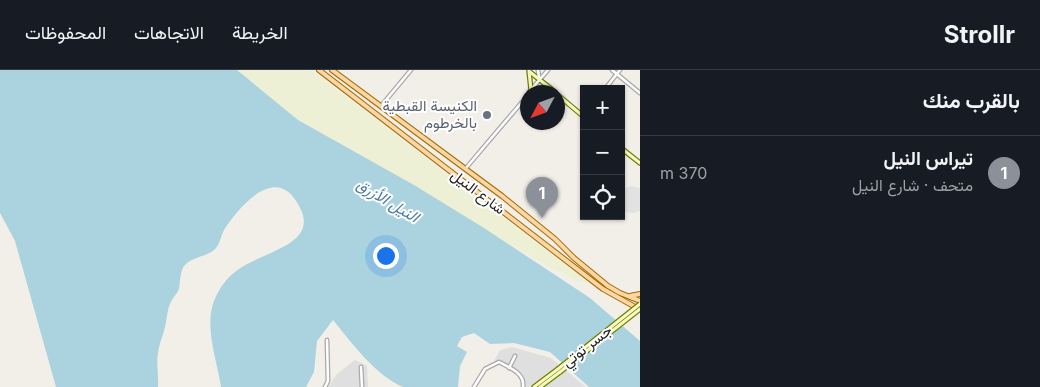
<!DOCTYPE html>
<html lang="ar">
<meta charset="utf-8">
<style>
:root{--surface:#171b24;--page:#20242c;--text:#f1f3f6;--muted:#9ea1a6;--line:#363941;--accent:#8c9099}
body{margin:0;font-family:Inter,Vazirmatn,sans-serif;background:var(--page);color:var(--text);direction:rtl}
.controls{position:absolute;right:15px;top:15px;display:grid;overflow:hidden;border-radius:0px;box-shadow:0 1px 4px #0004}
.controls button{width:45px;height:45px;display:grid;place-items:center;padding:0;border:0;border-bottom:1px solid var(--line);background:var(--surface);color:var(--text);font:25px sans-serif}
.compass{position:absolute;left:520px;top:15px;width:45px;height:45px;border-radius:50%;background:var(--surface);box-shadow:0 1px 4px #0004;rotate:229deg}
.you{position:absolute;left:385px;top:185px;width:18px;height:18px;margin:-12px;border:4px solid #fff;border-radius:50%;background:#1a73e8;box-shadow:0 0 0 8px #1a73e833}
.badge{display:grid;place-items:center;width:32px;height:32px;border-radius:50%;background:var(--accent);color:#fff;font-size:16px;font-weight:700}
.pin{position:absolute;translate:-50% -41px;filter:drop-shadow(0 1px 2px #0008)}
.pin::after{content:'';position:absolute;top:26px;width:18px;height:15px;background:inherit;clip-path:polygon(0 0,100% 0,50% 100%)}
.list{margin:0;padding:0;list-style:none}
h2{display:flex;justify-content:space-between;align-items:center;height:65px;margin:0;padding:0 20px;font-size:21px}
h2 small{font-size:16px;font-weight:400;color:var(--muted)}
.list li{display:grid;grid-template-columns:32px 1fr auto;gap:15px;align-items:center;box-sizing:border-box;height:75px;padding:0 20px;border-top:1px solid var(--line)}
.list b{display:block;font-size:19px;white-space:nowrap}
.list p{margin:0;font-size:16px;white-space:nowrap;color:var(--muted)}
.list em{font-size:16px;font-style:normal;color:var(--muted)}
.icon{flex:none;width:28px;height:28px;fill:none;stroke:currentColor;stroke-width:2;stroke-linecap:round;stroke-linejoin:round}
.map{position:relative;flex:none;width:640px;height:317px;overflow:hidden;direction:ltr}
header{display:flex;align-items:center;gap:30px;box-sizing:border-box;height:70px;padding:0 25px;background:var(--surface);border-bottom:1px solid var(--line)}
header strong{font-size:24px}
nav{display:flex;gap:28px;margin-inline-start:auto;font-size:18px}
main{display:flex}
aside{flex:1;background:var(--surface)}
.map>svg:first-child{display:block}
</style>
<header>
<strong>Strollr</strong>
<nav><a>الخريطة</a><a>الاتجاهات</a><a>المحفوظات</a></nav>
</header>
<main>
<aside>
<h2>بالقرب منك<small></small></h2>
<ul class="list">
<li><span class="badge">1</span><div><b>تيراس النيل</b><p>متحف · شارع النيل</p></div><em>370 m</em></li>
</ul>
</aside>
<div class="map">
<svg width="640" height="317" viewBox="0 0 640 317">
<rect width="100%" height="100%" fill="#f2efe9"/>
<g fill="#e0dfdf">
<path d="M512 277 551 288 586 317H526L513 301 494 291 500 280Z"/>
<path d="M355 290 367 296 368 317H328L337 304Z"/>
</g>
<path fill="#eef0d5" d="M233 0H311L589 213 577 211 539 191 514 176 491 169 316 68Z"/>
<path fill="#e2e2e2" d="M632 116 640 118V141L634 143 626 142 621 138V121L628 117Z"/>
<path fill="#aad3df" d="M0 0H237L298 50 414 115 484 158 590 228 640 271V317H589L550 282 514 273 490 274 474 263 462 267 457 276 467 282 460 296 458 317H403C376 306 351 272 333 250L317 271 314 302 306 317H221C217 290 204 257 214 231 219 218 227 207 239 199 265 180 328 174 294 128 271 97 236 141 224 160 221 166 220 173 216 178 208 188 187 186 182 200 180 206 180 213 179 219 177 224 173 227 171 232 167 239 167 249 165 257 163 266 159 274 158 283 156 294 159 306 158 317H56L15 171 0 143Z"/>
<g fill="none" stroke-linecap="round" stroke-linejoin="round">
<defs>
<g id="street">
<path d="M538 0 539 8"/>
<path d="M612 0 640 23"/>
<path d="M605 19 620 0"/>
<path d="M529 22 548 0"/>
<path d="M381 36 411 0"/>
<path d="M466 98 528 25"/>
<path d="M361 297 362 317"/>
<path d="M509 298 515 286"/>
<path d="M325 317 328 311 327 270"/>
<path d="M474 317 485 299 499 292C510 298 525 303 523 317"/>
</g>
<g id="secondary">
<path d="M529 1 531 20 550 18"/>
<path d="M530 2 555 22"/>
<path d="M558 25 584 47"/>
<path d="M621 78 640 93"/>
<path d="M534 317 558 299"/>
<path d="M540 317 560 302"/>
</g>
<g id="primary">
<path d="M319 0 603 219 637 238"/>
<path d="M332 0 502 126 555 169 574 188 608 216 620 223 640 231"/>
<path d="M630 226 640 224"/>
</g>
</defs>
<use href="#street" stroke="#a9a9a9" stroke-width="5"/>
<use href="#secondary" stroke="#707d05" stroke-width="5.5"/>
<use href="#primary" stroke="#a06b00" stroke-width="6"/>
<use href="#street" stroke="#fff" stroke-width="2.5"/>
<use href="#secondary" stroke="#f7fabf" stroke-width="3"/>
<use href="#primary" stroke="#fcd6a4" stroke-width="4"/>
<defs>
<g id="secondary-bridge">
<path d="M558 299 640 234"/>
<path d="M560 302 640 239"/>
</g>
</defs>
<use href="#secondary-bridge" stroke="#707d05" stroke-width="5.5" stroke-linecap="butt"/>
<use href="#secondary-bridge" stroke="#f7fabf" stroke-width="3"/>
</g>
<circle fill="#6b7280" stroke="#fff" stroke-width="2" cx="487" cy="45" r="5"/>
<g text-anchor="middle" stroke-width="4" stroke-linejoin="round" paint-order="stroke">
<g font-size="15" fill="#5b616d" stroke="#fff" text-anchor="end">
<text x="477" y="41">الكنيسة القبطية<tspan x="477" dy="17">بالخرطوم</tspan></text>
</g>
<g font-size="15" fill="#222" stroke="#fff">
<text transform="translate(478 122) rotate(37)" y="5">شارع النيل</text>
<text transform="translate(587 276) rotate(-38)" y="5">جسر توتي</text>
</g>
<g font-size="16" font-style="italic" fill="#4a7aab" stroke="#fff">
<text transform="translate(388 130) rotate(31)" y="6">النيل الأزرق</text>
</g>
</g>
</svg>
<div class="controls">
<button>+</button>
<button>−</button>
<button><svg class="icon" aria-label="locate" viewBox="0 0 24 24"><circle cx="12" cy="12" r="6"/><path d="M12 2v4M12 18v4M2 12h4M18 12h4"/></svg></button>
</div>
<svg class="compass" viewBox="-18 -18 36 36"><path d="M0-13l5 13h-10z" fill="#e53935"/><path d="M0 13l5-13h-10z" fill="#9ea1a6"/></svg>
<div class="you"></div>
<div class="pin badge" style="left:542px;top:148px">1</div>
</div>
</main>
